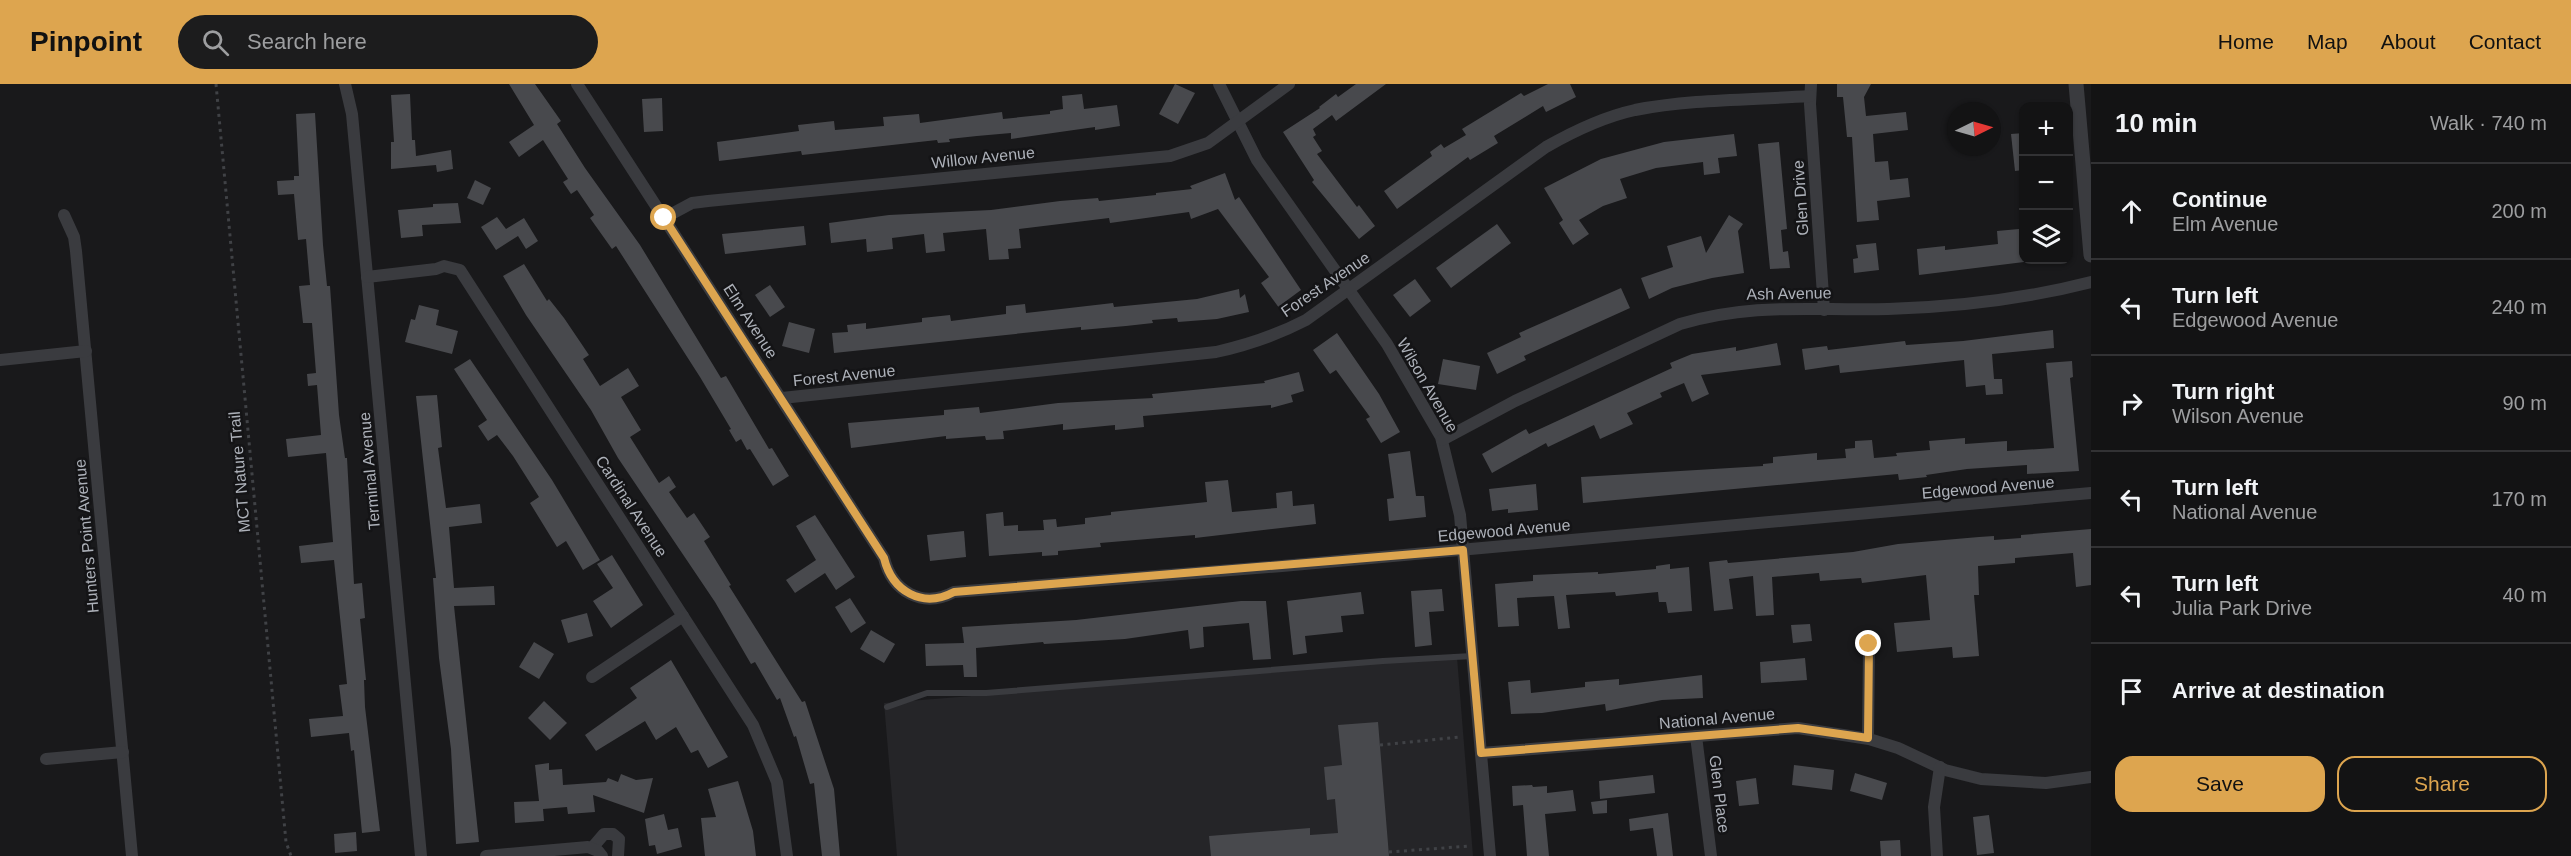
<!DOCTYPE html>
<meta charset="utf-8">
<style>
:root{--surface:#131314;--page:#1c1c1d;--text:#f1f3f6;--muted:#9d9ea0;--line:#323234;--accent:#dda54f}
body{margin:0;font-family:Helvetica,sans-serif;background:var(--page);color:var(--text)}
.controls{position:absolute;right:18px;top:18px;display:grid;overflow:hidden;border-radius:12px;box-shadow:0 2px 4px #0004}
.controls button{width:54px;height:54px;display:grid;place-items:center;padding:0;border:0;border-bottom:2px solid var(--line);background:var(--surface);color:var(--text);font:30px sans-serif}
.compass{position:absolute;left:1947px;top:18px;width:54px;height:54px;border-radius:50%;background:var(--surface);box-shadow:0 2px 4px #0004;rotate:85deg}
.stop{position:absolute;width:18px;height:18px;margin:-14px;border:4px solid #dda54f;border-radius:50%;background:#fff}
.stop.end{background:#dda54f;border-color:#fff;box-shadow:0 2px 6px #0008}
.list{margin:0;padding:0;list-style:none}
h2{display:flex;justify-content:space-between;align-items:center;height:78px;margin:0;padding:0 24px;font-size:26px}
h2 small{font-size:20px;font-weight:400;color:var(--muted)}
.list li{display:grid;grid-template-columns:39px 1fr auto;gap:18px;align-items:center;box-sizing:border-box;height:96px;padding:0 24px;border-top:2px solid var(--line)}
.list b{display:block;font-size:22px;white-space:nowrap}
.list p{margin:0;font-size:20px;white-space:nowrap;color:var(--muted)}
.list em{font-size:20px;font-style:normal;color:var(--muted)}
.actions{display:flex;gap:12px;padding:18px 24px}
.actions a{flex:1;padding:14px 0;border:2px solid var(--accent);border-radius:18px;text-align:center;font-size:21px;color:var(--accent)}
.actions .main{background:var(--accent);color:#111}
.icon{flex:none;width:33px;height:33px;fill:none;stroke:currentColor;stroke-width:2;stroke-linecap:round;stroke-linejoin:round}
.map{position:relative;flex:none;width:2091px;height:772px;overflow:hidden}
header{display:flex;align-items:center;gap:36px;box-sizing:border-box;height:84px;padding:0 30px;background:var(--accent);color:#111}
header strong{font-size:28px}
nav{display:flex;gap:33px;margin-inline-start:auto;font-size:21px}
.search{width:420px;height:54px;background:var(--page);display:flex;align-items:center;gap:15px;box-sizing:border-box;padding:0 21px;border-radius:33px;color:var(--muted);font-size:22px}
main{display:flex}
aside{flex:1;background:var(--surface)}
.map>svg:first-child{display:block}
</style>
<header>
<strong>Pinpoint</strong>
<div class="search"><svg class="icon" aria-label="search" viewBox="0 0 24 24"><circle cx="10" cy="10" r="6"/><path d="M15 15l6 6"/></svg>Search here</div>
<nav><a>Home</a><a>Map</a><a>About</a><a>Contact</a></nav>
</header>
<main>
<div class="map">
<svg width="2091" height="772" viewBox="0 0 2091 772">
<rect width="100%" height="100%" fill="#19191b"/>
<path fill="#252528" d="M1457 573 1473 772H897L884 619Z"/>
<g fill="#48494d">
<path d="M509 0H535L561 37 557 40 585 84 640 161 721 294 726 292 769 365 772 364 789 392 773 402 750 365 747 366 741 355 736 358 729 346 731 345 700 293 616 162 612 165 590 134 594 131 577 106 571 110 563 98 568 95 543 56 519 73 509 58 534 41Z"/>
<path d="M1175 0 1195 9 1178 40 1159 30Z"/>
<path d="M1356 0H1386L1336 37 1332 31 1313 45 1316 51 1313 53 1322 67 1317 70 1357 123 1359 121 1375 142 1359 155 1312 98 1314 96 1283 48 1320 24 1319 23 1336 10 1338 13Z"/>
<path d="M1548 0H1570L1576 13 1546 28 1543 22 1494 52 1498 59 1470 76 1468 73 1397 125 1384 107 1432 72 1430 68 1441 60 1444 64 1466 51 1462 45 1521 9 1524 12Z"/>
<path d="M1837 0H1871L1864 13 1866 32 1906 28 1908 46 1873 50 1875 78 1888 77 1890 96 1908 94 1910 113 1877 117 1879 136 1857 138 1852 53H1847L1843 13H1837Z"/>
<path d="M410 10 412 56H415L416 72 451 66 453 85 437 88 436 81 391 85V58H394L391 11Z"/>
<path d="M1082 10 1084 25 1117 21 1120 42 1095 46V43L1011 55V49L977 52 949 55 950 58 938 59 937 56 802 71 801 67 719 77 717 58 799 47 798 41 834 37 835 46 884 42 883 33 919 30 920 39 1002 28 1003 35 1050 30V27L1063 25 1062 12Z"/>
<path d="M662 14 663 47 644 48 642 15Z"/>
<path d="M315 29 323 161 327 202H330L339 331 345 374H347L354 500 362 499 365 534 360 535 366 596H364L365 623 380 747 362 749 354 666 351 667 349 649 311 653 309 635 343 632 339 601 347 600 334 476 301 479 299 462 333 458 326 369 288 373 286 355 321 351 317 301 308 302 307 290 316 289 312 239H303L299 202 310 201 306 155 298 156 294 110 278 111 277 97 294 96V92H299L296 30Z"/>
<path d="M2024 49V86L2015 87 2011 50Z"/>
<path d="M1734 50 1737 72 1718 74 1720 89 1704 91 1703 78 1656 84 1620 95 1627 114 1603 122 1579 136 1589 150 1573 161 1559 139 1563 136 1544 104 1601 75 1664 58Z"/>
<path d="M1779 58 1787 145 1781 146 1783 168 1788 167 1790 184 1770 185 1758 60Z"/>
<path d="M1225 89 1235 116 1239 113 1301 206 1282 220 1285 232 1261 199 1269 193 1218 125 1191 135 1189 128 1110 139 1109 134 1019 145 1021 164 1008 165 1009 175 989 176 986 145 943 149 945 167 926 169 924 150 892 154 893 165 867 168 866 155 831 159 829 139 889 131 991 126 1060 117 1098 114 1099 117 1156 111V109L1192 105 1190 102Z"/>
<path d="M475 96 491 104 483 121 467 114Z"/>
<path d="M458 119 461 139 422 141 423 152 401 154 398 126 433 123V120Z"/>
<path d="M1729 131 1743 140 1738 147 1744 189 1712 194 1672 204 1649 215 1641 194 1673 183 1667 162 1701 152 1706 169Z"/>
<path d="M497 133 506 145 524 134 538 157 526 165 518 152 496 166 481 143Z"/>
<path d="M1497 140 1511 159 1451 204 1436 184Z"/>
<path d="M804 142 806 161 725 170 722 150Z"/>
<path d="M2019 145 2021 159 2024 158V178L1919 191 1917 165 1945 162V166L1998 160 1997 147Z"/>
<path d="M1876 159 1879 186 1854 189 1853 175 1858 174 1856 161Z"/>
<path d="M524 180 547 217 549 215 564 234 589 271 583 275 600 302 628 284 639 302 621 313 641 346 630 353 659 399 669 392 676 403 669 408 687 434 694 429 710 453 704 457 731 501 729 502 802 618 805 617 834 705 840 772H822L814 699 810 700 796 652 794 653 780 614 777 616 755 578 751 580 715 518 618 374 591 326 526 231 503 192Z"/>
<path d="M1415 195 1431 217 1410 233 1393 211Z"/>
<path d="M770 201 785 223 770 233 755 211Z"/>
<path d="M1621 204 1630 224 1524 272 1526 276 1497 290 1487 269 1521 253 1519 249Z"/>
<path d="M1239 205 1240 214 1245 210 1249 228 1217 235 1178 238 1177 234 1152 236 1153 239 1126 242 1081 246V243L834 269 832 249 848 248 847 241 866 239V245L922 238V234L950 231 951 237 1006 230V222L1025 220 1026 229 1113 219 1114 223 1197 215Z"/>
<path d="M419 221 439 226 436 241 458 247 452 270 405 258 411 235 415 236Z"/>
<path d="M789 238 815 245 809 269 782 262Z"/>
<path d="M2053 246 2054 264 1992 270 1994 295H2002L2003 310 1986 311 1985 301 1966 303 1964 276 1840 289 1839 281 1805 286 1802 265 1827 262 1828 266 1905 257 1906 261 1963 257Z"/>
<path d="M1337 249 1379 310 1400 348 1381 359 1366 335 1370 333 1336 286 1330 290 1313 266Z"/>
<path d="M1777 259 1781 281 1701 291 1709 310 1692 318 1684 299 1660 309 1662 313 1627 329 1633 340 1600 355 1594 341 1548 363 1546 359 1492 389 1482 370 1526 345 1529 350 1672 284 1670 279 1692 270 1736 263V267Z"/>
<path d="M470 275 552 396 600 476 583 486 566 457 557 463 530 419 539 413 513 372 497 351 488 357 478 342 487 336 454 285Z"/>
<path d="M1443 275 1480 282 1476 306 1438 300Z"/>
<path d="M2072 277 2073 293 2070 294 2079 387 2027 390V381L1967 385 1926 391 1927 393 1899 396 1898 390 1583 419 1581 393 1763 382V380L1773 379V373L1817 369V376L1846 374 1845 365 1855 364V357L1872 356 1874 374 1897 372 1896 369 1930 366 1929 357 1965 354V360L2007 357V367L2054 364 2046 279Z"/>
<path d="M1299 288 1304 307 1291 311 1293 318 1271 324V321L1143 332 1144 343 1115 346V341L1063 346V340L1003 347 1004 355 986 356 985 352 946 355V352L851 364 848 339 944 331V326L979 323 980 329 1058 319 1153 314 1152 310 1265 299 1264 297Z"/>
<path d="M437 311 442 363 438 364 446 424 480 420 482 439 449 443 454 504 494 502 495 521 454 522 479 758 456 760 451 665 439 574 433 494H436L416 312Z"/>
<path d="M1410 367 1416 412H1424L1426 433 1389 437 1387 415 1394 414 1388 370Z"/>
<path d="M1228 396 1232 428 1277 424 1276 409 1292 407 1293 422 1314 420 1316 440 1195 454V451L1100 459 1101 463 1058 467V471L1042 472V468L989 472 986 430 1003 428 1004 442 1018 441V447L1044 446 1043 436 1056 435 1057 443 1085 440V434L1111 431V428L1207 418 1205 398Z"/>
<path d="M1536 400 1538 426 1508 429V425L1492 427 1489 405Z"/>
<path d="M815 431 855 493 836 506 825 489 795 509 786 496 816 476 796 442Z"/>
<path d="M2091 445V501L2076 503 2073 469 2015 474V479L1978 482 1979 511H1974L1979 572 1953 574 1952 563 1897 568 1894 539 1930 536 1926 491 1862 499 1861 494 1820 497 1819 489 1772 493 1774 531 1756 532 1753 492 1729 495 1733 525 1714 527 1709 478 1727 476 1728 479 1853 468 1898 460 1979 453 1994 452V456L2021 454V451Z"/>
<path d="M964 447 966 473 930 477 927 451Z"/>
<path d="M612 471 643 521 611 544 593 517 613 504 597 480Z"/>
<path d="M1670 480V485L1689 483 1692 527 1668 529 1666 518H1659L1658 508 1616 512 1615 508 1566 511 1570 544 1558 545 1554 512 1517 514 1519 542 1498 543 1495 500 1533 497V491L1598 488V490L1656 485V482Z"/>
<path d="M1442 505 1444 527 1429 528 1432 561 1415 563 1411 507Z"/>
<path d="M1361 508 1364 530 1341 532 1343 548 1305 552 1307 569 1293 571 1287 517Z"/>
<path d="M850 514 866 539 851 549 835 523Z"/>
<path d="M1241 517H1266L1271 575 1253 576 1249 539 1203 543 1204 563 1190 565 1188 546 1125 555 1044 560 1043 558 976 564 977 593H964L963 581 926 582 925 560 964 559 962 543 1076 536Z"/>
<path d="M587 529 593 552 568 559 561 536Z"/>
<path d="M1810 540 1812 557 1793 559 1791 541Z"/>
<path d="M871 546 895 560 884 579 860 565Z"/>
<path d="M534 558 554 570 539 595 519 583Z"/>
<path d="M1805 574 1807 596 1761 599 1760 578Z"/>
<path d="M671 576 728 673 708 684 698 666 691 669 676 643 656 656 645 637 596 667 585 651 637 614 630 604Z"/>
<path d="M1702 591 1703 614 1662 616 1606 627 1605 620 1542 629 1511 630 1508 598 1530 596 1531 609 1585 603V598L1619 595V601Z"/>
<path d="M544 617 567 639 550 656 528 634Z"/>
<path d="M1378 638 1389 772H1211L1209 752 1310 744V751L1338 749 1335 715 1327 716 1324 683 1342 681 1338 641Z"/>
<path d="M549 679V686L562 685 563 701 606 698 608 694 618 698 621 690 636 696 653 694 644 729 593 711 595 728 568 730 567 723 543 725 544 737 515 739 514 718 539 717 535 681Z"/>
<path d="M1794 681 1834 686 1832 706 1792 701Z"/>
<path d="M1855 689 1887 699 1882 716 1850 707Z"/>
<path d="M1653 691 1655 709 1600 715 1599 697Z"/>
<path d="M1756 694 1759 720 1739 722 1736 697Z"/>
<path d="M738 697 753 747 756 772H705L701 734 716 733 708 705Z"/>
<path d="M1532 701 1533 703 1547 702V709L1573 706 1576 727 1545 730 1549 772H1527L1523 721 1513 722 1512 702Z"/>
<path d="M1607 716V729L1593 730 1591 718Z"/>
<path d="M1668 729 1673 772H1657L1653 744 1630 747 1629 735Z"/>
<path d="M664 730 668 746 678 744 682 763 657 770 655 761 649 762 645 735Z"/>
<path d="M1989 731 1994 769 1977 771 1973 733Z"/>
<path d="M356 748 357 767 335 769 334 750Z"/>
<path d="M1900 756 1901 772H1881L1880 757Z"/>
</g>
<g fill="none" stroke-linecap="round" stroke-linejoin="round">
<g stroke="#404246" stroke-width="3" stroke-dasharray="3 4.5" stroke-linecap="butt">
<path d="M216 0 286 758 291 772"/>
<path d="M1380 661 1460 653"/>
<path d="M1389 768 1470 762"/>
</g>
<path stroke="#3a3b3f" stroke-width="6" d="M887 623 927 609H986L1383 577 1472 572"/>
<g stroke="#3a3b3f" stroke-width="12">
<path d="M345 0 352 30 421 772"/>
<path d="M577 0 884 474C892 507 922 525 954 508L1282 482 2091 409"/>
<path d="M1219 0 1257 76 1387 260 1441 353 1460 431 1490 772"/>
<path d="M1811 0 1810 20 1824 226"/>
<path d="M64 131 74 153 76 167 132 772"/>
<path d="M664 134 692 119 708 117 1170 72 1208 59 1289 0"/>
<path d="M367 193 436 185 444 182 460 186 753 641 777 698 787 772"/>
<path d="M0 276 86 267"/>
<path d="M782 314 1216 268C1248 261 1277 251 1306 236L1546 63C1574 47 1603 33 1635 26 1692 15 1752 16 1810 12"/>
<path d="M1442 356 1515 317 1680 240C1754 218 1813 227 1888 225 1956 223 2025 215 2091 198"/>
<path d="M592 593 683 532"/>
<path d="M1696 652 1711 772"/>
<path d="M1868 654 1869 560"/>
<path d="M1481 669 1798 644 1869 655 1898 664 1945 686 1981 695 2046 699 2091 693"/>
<path d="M46 675 123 668"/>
<path d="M592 764 604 750H613L619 755 618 772"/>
<path d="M486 772 588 763 598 767 602 772"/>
<path d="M1937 772 1934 723 1940 683"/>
</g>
<path stroke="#3a3b3f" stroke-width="15" d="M2076 0 2091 171"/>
</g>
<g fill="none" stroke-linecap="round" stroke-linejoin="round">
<path stroke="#dda54f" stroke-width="8" d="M664 134 884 474C892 507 922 525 954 508L1463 466 1481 669 1798 644 1868 654 1869 560"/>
</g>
<g text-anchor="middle" stroke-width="5" stroke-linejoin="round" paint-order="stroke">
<g font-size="16" fill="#adb1b9" stroke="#141416">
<text transform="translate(983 73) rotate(-6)" y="6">Willow Avenue</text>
<text transform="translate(1800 114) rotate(-94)" y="6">Glen Drive</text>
<text transform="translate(1325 200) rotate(-34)" y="6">Forest Avenue</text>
<text transform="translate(1789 209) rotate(-1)" y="6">Ash Avenue</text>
<text transform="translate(751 237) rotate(57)" y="6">Elm Avenue</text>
<text transform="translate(844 291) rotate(-6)" y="6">Forest Avenue</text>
<text transform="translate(1428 301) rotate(60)" y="6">Wilson Avenue</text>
<text transform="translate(369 387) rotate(-95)" y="6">Terminal Avenue</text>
<text transform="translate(239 388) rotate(-95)" y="6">MCT Nature Trail</text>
<text transform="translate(1988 403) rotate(-5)" y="6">Edgewood Avenue</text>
<text transform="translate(632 422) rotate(57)" y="6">Cardinal Avenue</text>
<text transform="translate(1504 446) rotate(-5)" y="6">Edgewood Avenue</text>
<text transform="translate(86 452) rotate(-95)" y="6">Hunters Point Avenue</text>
<text transform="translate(1717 634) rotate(-5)" y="6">National Avenue</text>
<text transform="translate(1720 710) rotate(83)" y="6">Glen Place</text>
</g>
</g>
</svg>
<div class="controls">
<button>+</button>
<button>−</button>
<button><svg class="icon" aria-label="layers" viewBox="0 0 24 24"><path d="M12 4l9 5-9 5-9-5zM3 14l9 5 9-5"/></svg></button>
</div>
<svg class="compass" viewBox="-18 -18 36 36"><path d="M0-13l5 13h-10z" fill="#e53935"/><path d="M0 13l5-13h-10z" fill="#9d9ea0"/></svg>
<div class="stop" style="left:664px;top:134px"></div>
<div class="stop end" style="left:1869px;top:560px"></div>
</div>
<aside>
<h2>10 min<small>Walk · 740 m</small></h2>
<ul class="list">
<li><svg class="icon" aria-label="ahead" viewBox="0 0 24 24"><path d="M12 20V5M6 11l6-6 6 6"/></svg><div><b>Continue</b><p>Elm Avenue</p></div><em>200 m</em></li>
<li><svg class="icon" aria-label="left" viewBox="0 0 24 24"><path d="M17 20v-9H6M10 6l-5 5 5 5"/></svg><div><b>Turn left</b><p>Edgewood Avenue</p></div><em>240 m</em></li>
<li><svg class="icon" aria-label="right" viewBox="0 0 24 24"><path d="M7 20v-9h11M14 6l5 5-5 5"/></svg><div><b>Turn right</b><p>Wilson Avenue</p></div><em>90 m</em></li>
<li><svg class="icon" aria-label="left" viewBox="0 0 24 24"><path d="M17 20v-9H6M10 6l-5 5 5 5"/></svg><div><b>Turn left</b><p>National Avenue</p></div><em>170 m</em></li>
<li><svg class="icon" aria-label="left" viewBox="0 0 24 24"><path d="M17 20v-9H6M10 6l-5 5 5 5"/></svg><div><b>Turn left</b><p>Julia Park Drive</p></div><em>40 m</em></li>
<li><svg class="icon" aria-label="arrive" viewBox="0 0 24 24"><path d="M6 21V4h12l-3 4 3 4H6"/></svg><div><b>Arrive at destination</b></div></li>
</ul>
<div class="actions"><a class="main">Save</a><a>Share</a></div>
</aside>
</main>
